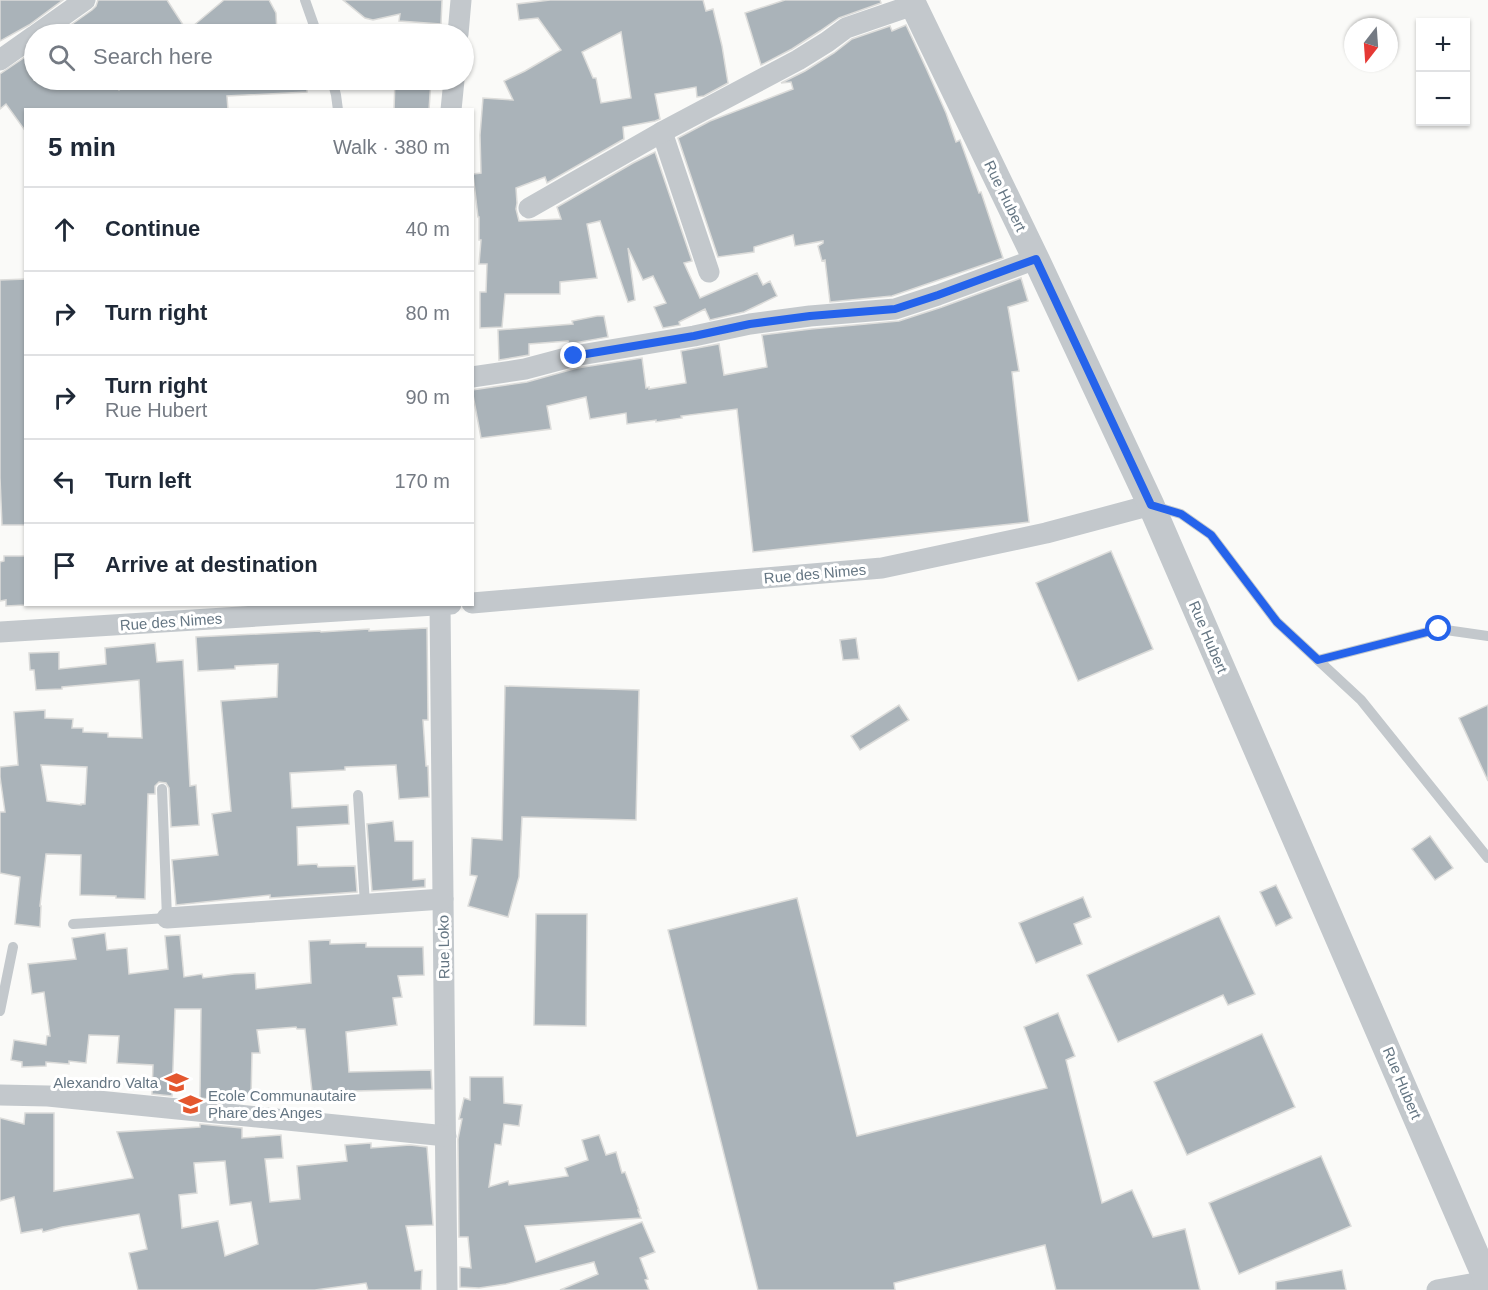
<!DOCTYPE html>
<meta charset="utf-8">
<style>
:root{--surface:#fff;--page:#f6f6f7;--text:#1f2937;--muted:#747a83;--line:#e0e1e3}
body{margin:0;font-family:Helvetica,sans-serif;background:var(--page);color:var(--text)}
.controls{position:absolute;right:18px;top:18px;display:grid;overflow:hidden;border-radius:0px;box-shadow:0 2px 4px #0004}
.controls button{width:54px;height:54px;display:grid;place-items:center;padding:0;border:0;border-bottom:2px solid var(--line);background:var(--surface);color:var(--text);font:30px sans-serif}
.compass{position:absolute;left:1344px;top:18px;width:54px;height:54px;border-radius:50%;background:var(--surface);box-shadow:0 2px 4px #0004;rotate:197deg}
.stop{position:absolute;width:18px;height:18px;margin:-14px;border:4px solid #2563eb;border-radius:50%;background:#fff}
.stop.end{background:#2563eb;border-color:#fff;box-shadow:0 2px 6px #0008}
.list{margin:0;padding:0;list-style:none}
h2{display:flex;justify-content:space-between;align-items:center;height:78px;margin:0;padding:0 24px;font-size:26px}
h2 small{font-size:20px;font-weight:400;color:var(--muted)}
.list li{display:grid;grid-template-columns:39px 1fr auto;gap:18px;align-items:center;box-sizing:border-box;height:84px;padding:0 24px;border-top:2px solid var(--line)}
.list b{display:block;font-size:22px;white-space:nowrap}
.list p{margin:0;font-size:20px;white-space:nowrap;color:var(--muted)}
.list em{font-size:20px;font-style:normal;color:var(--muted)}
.icon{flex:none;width:33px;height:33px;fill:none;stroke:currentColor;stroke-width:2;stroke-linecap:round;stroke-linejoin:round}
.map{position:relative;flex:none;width:1488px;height:1290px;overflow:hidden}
.search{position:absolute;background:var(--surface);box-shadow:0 2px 4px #0004;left:24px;top:24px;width:450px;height:66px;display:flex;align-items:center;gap:15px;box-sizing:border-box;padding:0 21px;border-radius:33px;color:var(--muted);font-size:22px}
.panel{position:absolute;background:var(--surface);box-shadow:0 2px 4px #0004;left:24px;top:108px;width:450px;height:498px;border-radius:0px}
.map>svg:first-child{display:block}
</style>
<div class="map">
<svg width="1488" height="1290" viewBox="0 0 1488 1290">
<rect width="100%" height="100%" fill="#fafaf8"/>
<g fill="#aab3b9" stroke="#dcdcda" stroke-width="1.5" fill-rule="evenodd">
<path d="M0 0H63L29 25 0 41Z"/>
<path d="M98 0H167L187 31 224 0H269L276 13 277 34H58L92 10 96 6Z"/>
<path d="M343 0H442L441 24 399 21 400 14 373 20 365 18Z"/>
<path d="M550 0H703L706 11 713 9 722 46 728 83 704 96 697 97 696 87 655 94 660 119 655 121 623 127 624 139 547 183 545 177 516 188 517 203 516 209 519 221 561 219 557 207 633 163 655 152 692 261 684 263 700 298 757 273 763 285 770 281 777 296 744 312 710 320 705 309 679 322 680 325 663 328 654 307 666 303 653 276 643 280 628 248 635 300 628 302 600 221 587 224 597 278 560 282V294H505L502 327 480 328V292H486L487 264H479L481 240H479V217H478L473 174 481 173 480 135 483 98 513 100 504 81 525 71 561 50 538 18 519 20 517 4ZM621 32 631 98 601 103 596 78H593L582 52Z"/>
<path d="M785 0H880L881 3 839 18 820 31 792 49 761 65 745 13Z"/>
<path d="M906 25 926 68 946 113 956 142 960 140 979 193 981 192 1003 258 892 296 830 302 825 260 822 261 818 246 823 243V241L795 246 793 235 754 247V252L718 257 678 138 710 121 793 89 791 82 781 83 805 71 834 53 852 39 890 26 892 31Z"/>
<path d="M34 51V80H111L119 90 131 80H307V92L227 96 228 110H26V132L6 104 0 109V74Z"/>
<path d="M395 80H431L429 110H394Z"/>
<path d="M1021 278 1028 301 1008 307 1019 371 1012 372 1029 522 753 552 737 409 681 416 682 418 656 422V420L627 424 626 413 590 419 586 397 547 406 551 429 481 438 472 390 527 382 577 368 642 358 646 388 649 387V389L686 383 681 351 719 344 724 375 767 367 762 335 811 329 899 321 942 307Z"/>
<path d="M26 279V525H2L0 478V280Z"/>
<path d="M597 316H604L608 337 569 344 568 341 529 344V355L499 360 498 330 573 324 572 321Z"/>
<path d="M1111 551 1153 649 1078 681 1036 583Z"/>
<path d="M4 556H26V605L6 606V600L0 601V562L4 561Z"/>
<path d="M427 628 428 720H423L426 766H428L429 797 399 799 396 765 345 767V770L290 773 292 808 348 805 349 824 297 827 298 865 317 864 318 867 355 866 357 892 270 898V895L176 905 172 860 218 855 212 814 231 811 221 701 277 697 278 664 235 666V669L198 671 196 637 320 631 321 632 369 629V631Z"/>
<path d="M856 638 859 659 843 660 840 640Z"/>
<path d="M155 643 157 662 183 660 190 786 196 785 199 825 171 827 169 788 166 783 159 782 155 786V794H148L145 899 116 898V896L80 895 81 855 46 854 40 906H41L40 927 15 924 20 877 0 873V812H5L0 777V767L18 765 14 712 45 710V718L73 719 72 728H83V732L108 733V737L142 738 139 680 62 687V689L36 690 34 670H30L29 653 59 652V669L106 664 105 648ZM41 765 87 767 85 804H81V805L47 801Z"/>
<path d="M505 686 639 690 636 820 522 817 519 877 508 917 468 906 477 876 470 875 472 838 502 840Z"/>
<path d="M899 705 909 720 860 750 851 736Z"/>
<path d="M1488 705V781L1459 718Z"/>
<path d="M393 821 395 841H413V880L425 879V887L372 891 367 824Z"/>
<path d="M1430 836 1453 868 1435 880 1412 849Z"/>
<path d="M1276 885 1292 918 1276 926 1260 892Z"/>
<path d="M1083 897 1091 917 1074 924 1082 944 1036 963 1019 923Z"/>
<path d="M797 898 857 1136 1047 1088 1024 1027 1058 1013 1075 1056 1066 1060 1102 1203 1132 1190 1153 1237 1185 1229 1200 1290H1056L1045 1245 894 1283 895 1290H758L668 930Z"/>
<path d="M536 914H587L586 1026 534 1025Z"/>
<path d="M1219 916 1255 994 1228 1005 1223 995 1118 1042 1087 975Z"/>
<path d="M105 933 107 950 127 948 129 974 168 969 165 936 180 935 184 977 202 974 203 978 234 974 255 973 256 989 311 983 309 941 330 940V944L366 943V947H423L424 975 398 976 402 997 393 998 397 1025 346 1032 349 1072 431 1070 432 1089 356 1091 357 1100 329 1102V1098L313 1100 305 1029H297L296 1027 257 1030 260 1053H252L251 1099H242V1103L200 1098 201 1009H175L172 1096 152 1094 153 1065 117 1063 119 1036 89 1035 86 1063 69 1061V1064L46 1062V1066L22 1067V1062L11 1060 14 1040 46 1045 47 1036H50L44 992 32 994 28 964 76 959 72 938Z"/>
<path d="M1262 1034 1295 1107 1187 1155 1154 1082Z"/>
<path d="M470 1077H503L504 1103 522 1105 519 1126 504 1124 501 1145 495 1144 489 1187 508 1181 509 1185 568 1176 565 1168 588 1160 582 1140 599 1135 606 1155 616 1152 622 1173 625 1172 639 1210H638L641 1218 525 1226 536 1262 642 1222 655 1252 640 1258 648 1279 645 1280 649 1290H560L598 1274 594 1262 506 1284 479 1288 460 1287V1267L471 1268 468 1237H459L458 1139 462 1119H459L464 1098 470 1100Z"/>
<path d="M25 1113H54V1191L133 1178 117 1132 200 1127V1124L242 1128V1138L281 1135 283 1158 265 1159 270 1202 300 1199 297 1166 347 1161 345 1145 371 1143V1148L410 1145 427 1147 433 1225 406 1226 415 1271 422 1270 421 1290H368L366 1283 315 1290H138L129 1253 147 1249 139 1214 62 1227 43 1232 42 1229 21 1233 14 1197 0 1201V1118L24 1124ZM225 1161 230 1205 251 1202 258 1244 225 1256 218 1221 182 1228 179 1195 197 1193 194 1163Z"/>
<path d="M1321 1156 1351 1226 1239 1274 1209 1203Z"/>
<path d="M1342 1270 1346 1290H1276V1282Z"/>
</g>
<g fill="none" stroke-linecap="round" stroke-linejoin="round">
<g stroke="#c3c8cc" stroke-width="10">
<path d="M305 0 317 34"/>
<path d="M332 80 336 95 338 110"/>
<path d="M1154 506 1181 514 1211 535 1277 622 1361 700 1488 858"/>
<path d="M1318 660 1439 629 1488 636"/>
<path d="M358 795 365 904"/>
<path d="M73 924 167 918 162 789"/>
<path d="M0 1011 13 947"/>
</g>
<g stroke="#c3c8cc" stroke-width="21">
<path d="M37 34 85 0"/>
<path d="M458 34 461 0"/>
<path d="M0 60 34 36"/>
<path d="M451 110 454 80"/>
<path d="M662 132 709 272"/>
<path d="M529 208 662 132 798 60 827 42 846 28 913 5"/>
<path d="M472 377 525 369 574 356 694 336 750 324 810 316 895 309 938 295 1036 259"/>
<path d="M472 603 882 568 1046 533 1151 505"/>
<path d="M440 604 447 1290"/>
<path d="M0 632 451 604"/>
<path d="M167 918 443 899"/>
<path d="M0 1095 48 1096 446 1136"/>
<path d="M1437 1290 1487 1281"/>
</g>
<path stroke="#c3c8cc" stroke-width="27" d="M911 0 1036 259 1151 505 1488 1283"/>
</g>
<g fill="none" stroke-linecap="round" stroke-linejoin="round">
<path stroke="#2563eb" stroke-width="8" d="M574 356 694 336 750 324 810 316 895 309 938 295 1036 259 1151 505 1181 514 1211 535 1277 622 1318 660 1439 629"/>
</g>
<defs>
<symbol id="school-bare" viewBox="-9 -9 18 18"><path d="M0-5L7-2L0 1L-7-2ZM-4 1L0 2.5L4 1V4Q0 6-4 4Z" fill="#e4572e" stroke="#fff" stroke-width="2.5" paint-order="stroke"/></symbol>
</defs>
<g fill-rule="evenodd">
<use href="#school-bare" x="160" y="1066" width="33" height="33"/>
<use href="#school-bare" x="174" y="1088" width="33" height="33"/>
</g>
<g text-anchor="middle" stroke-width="6" stroke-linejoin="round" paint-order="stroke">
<g font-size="15" fill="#657683" stroke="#fff">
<text transform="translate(1005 196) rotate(64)" y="5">Rue Hubert</text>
<text transform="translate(815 574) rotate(-5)" y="5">Rue des Nimes</text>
<text transform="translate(171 622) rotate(-4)" y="5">Rue des Nimes</text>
<text transform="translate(1208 637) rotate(67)" y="5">Rue Hubert</text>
<text transform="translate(444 947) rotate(-91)" y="5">Rue Loko</text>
<text transform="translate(1402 1083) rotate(67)" y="5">Rue Hubert</text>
</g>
<g font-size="15" fill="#657683" stroke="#fff" text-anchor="end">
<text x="158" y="1088">Alexandro Valta</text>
<text x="208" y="1101" text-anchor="start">Ecole Communautaire<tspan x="208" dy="17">Phare des Anges</tspan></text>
</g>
</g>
</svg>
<div class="controls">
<button>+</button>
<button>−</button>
</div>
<svg class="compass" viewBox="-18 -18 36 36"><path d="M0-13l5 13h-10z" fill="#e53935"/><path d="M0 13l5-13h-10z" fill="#747a83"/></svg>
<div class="stop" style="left:1439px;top:629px"></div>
<div class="stop end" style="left:574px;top:356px"></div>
<div class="search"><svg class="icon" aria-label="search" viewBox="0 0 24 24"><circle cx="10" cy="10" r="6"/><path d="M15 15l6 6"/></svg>Search here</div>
<section class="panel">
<h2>5 min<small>Walk · 380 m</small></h2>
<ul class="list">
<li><svg class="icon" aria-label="ahead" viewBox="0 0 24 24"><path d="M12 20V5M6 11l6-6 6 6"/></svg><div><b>Continue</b></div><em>40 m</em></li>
<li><svg class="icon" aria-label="right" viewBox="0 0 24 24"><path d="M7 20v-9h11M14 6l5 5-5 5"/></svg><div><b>Turn right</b></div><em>80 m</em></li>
<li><svg class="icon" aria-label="right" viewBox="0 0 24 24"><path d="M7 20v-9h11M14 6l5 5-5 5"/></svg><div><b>Turn right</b><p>Rue Hubert</p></div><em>90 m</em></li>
<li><svg class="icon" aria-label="left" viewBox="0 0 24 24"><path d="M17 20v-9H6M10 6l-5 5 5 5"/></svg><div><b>Turn left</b></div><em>170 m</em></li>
<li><svg class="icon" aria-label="arrive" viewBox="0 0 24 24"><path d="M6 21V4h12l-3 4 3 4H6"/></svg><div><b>Arrive at destination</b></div></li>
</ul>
</section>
</div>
